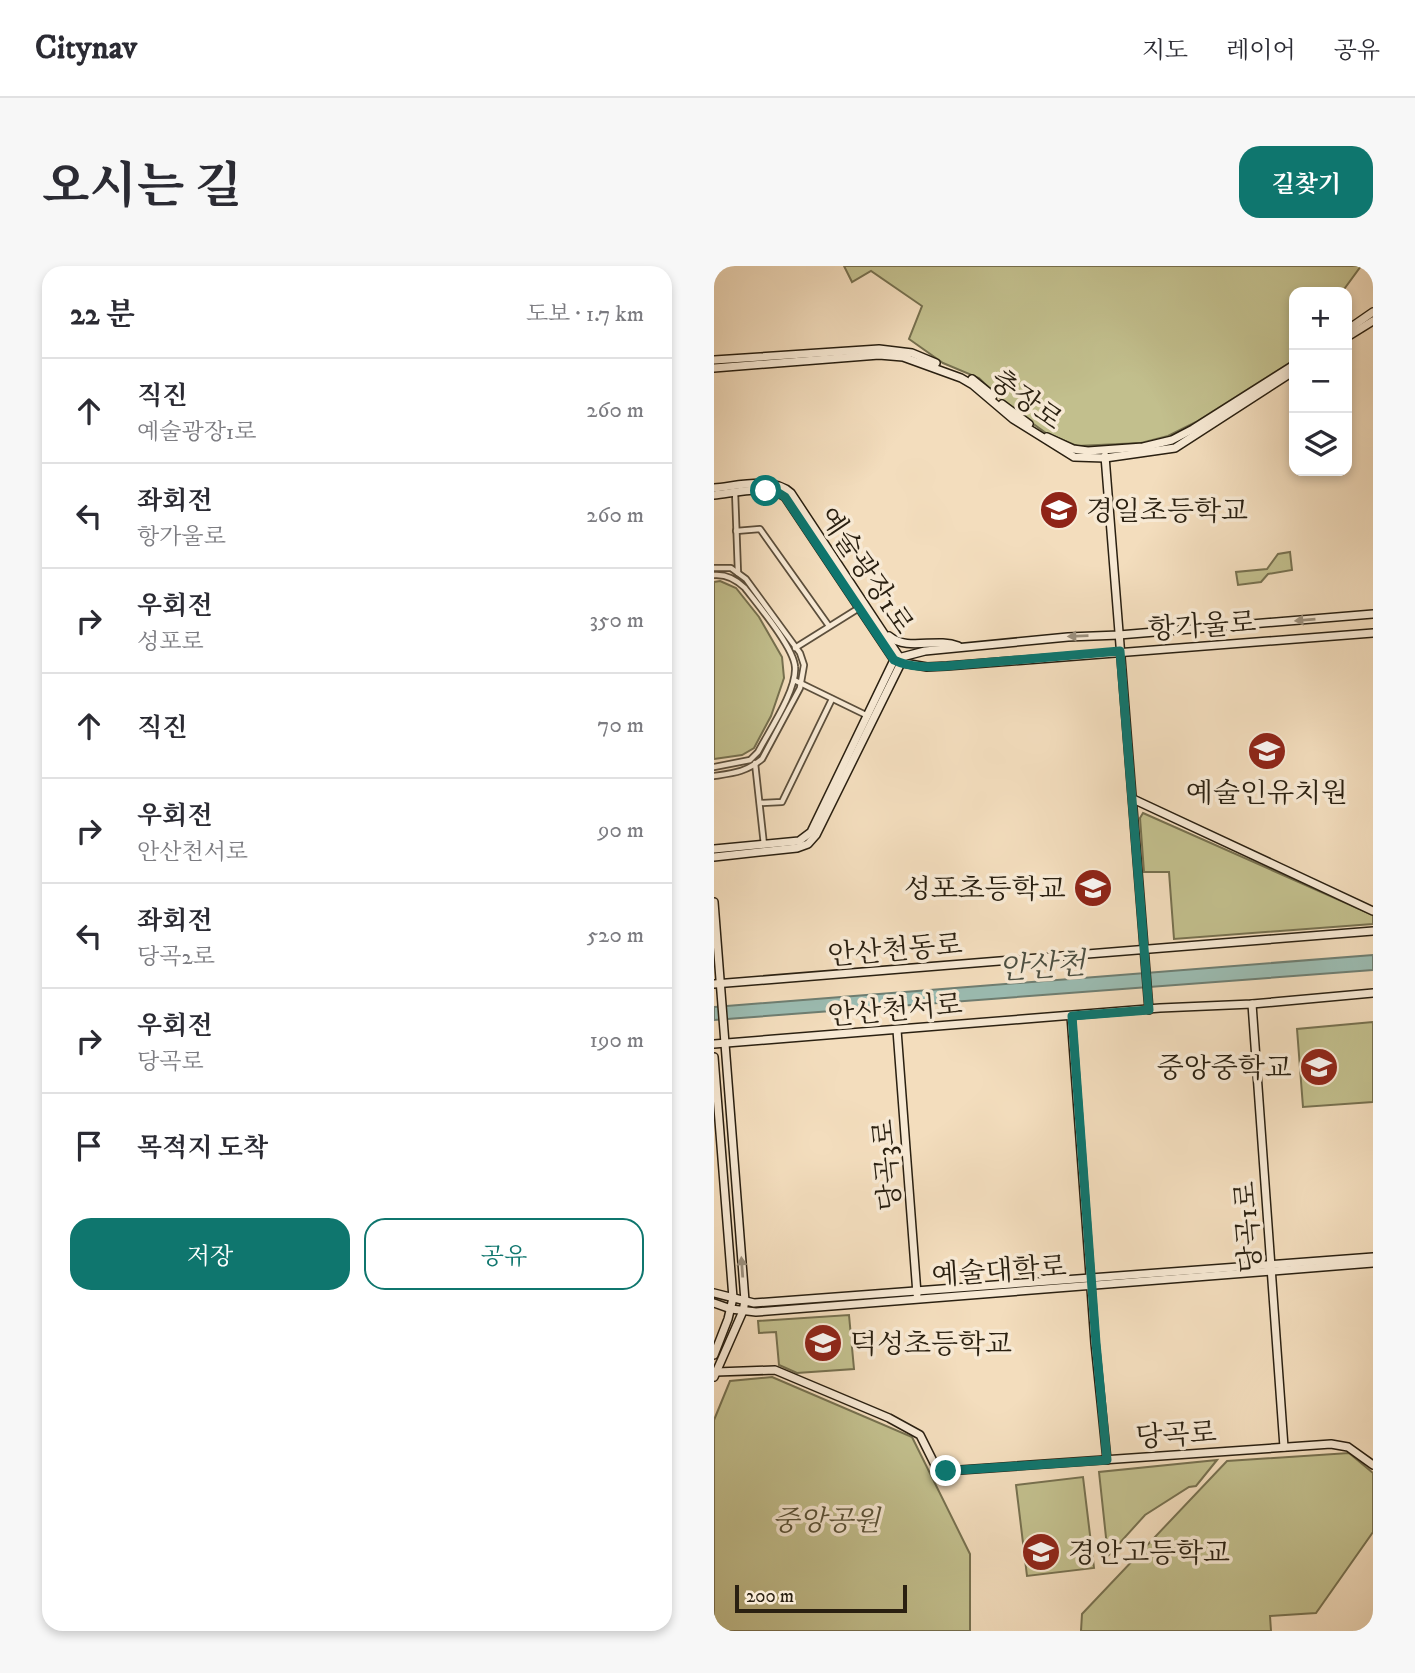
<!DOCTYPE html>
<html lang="ko">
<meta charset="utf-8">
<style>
:root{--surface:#fff;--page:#f7f7f7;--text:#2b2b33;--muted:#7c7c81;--line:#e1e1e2;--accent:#0f766e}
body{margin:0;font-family:"IM FELL DW Pica","Noto Serif KR",serif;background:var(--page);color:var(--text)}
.controls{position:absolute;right:21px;top:21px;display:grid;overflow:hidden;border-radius:14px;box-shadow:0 4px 10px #0003}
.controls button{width:63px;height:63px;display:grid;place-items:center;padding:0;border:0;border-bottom:2px solid var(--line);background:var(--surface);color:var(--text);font:35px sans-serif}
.scale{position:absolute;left:21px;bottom:18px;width:172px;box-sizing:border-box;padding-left:7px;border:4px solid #2a2011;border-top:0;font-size:19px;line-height:24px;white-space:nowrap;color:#2a2011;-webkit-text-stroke:5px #f7e9d4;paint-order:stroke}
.stop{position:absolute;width:21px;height:21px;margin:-16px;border:5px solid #0f766e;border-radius:50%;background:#fff}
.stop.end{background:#0f766e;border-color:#fff;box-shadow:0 2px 7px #0008}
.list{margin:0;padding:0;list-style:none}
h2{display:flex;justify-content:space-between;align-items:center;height:91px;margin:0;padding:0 28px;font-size:30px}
h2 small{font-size:23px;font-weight:400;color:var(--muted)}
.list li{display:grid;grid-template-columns:46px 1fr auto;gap:21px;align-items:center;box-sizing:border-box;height:105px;padding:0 28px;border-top:2px solid var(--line)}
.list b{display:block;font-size:26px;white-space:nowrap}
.list p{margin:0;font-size:23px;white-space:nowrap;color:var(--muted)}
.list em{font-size:23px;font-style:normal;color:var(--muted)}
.actions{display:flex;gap:14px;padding:21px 28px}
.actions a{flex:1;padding:16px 0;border:2px solid var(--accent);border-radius:21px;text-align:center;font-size:24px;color:var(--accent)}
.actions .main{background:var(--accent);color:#fff}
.icon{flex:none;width:38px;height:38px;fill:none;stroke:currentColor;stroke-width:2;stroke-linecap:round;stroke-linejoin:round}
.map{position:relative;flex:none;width:659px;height:1365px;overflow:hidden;border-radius:21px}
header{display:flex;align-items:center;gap:42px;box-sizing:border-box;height:98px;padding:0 35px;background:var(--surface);border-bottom:2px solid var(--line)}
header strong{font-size:33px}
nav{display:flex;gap:38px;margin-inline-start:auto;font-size:24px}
.intro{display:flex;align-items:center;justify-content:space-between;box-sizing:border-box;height:168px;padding:0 42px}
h1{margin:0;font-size:49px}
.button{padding:18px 32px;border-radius:21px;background:var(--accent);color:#fff;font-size:24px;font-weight:700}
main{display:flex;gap:42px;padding:0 42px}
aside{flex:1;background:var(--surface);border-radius:21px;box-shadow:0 4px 10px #0003}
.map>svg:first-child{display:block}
</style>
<header>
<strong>Citynav</strong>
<nav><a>지도</a><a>레이어</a><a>공유</a></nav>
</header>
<div class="intro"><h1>오시는 길</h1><a class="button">길찾기</a></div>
<main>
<aside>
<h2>22 분<small>도보 · 1.7 km</small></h2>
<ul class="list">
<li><svg class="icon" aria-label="ahead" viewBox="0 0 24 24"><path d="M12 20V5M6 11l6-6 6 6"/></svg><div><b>직진</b><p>예술광장1로</p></div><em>260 m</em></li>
<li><svg class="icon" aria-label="left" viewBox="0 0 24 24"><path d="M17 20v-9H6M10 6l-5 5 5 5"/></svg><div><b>좌회전</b><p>항가울로</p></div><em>260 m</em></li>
<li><svg class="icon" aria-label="right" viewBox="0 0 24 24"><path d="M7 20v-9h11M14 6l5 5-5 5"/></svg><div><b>우회전</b><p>성포로</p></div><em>350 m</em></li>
<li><svg class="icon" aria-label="ahead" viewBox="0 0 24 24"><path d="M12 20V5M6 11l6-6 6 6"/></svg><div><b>직진</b></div><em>70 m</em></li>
<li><svg class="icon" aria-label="right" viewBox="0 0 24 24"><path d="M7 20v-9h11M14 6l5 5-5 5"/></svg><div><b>우회전</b><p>안산천서로</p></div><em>90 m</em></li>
<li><svg class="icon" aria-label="left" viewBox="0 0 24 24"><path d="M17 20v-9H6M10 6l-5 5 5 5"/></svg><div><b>좌회전</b><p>당곡2로</p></div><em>520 m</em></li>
<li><svg class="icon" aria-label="right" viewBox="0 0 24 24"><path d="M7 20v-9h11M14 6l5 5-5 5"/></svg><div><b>우회전</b><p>당곡로</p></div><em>190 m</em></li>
<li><svg class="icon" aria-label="arrive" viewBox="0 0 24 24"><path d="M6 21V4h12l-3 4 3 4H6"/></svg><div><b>목적지 도착</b></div></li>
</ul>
<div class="actions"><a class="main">저장</a><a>공유</a></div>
</aside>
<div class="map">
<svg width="659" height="1365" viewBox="0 0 659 1365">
<rect width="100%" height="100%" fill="#f3ddbd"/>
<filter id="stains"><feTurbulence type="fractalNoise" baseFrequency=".00286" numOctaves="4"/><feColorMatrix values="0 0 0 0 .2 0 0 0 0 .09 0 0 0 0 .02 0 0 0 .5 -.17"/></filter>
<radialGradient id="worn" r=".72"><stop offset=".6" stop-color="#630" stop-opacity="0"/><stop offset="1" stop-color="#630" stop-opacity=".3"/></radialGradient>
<g fill="#c2bf8d" stroke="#76704f" stroke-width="2">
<path d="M130 0H647L628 26H580V94L482 156 454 170 427 177 363 180 332 167 293 139 265 112 229 97 195 73 208 40 157 5 138 16Z"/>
<path d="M576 286 578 304 554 308 547 316 524 319 522 306 553 303 564 288Z"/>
<path d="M6 315 22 322 45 351 68 391 70 412 57 450 40 482 28 489 0 493V316Z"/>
<path d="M429 547 659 649V658L460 673 455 606H430L426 552Z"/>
<path d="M659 756V836L589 841 583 763Z"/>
<path d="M135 1049 140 1103 83 1107 65 1099 62 1066 45 1067 44 1055Z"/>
<path d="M58 1111 198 1171 256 1288V1365H0V1154L16 1115Z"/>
<path d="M635 1187 659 1207V1266L602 1347 556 1350 557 1365H367L368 1348 513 1195Z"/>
<path d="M503 1194 482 1220 475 1221 431 1249 394 1290 385 1206Z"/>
<path d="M369 1211 380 1302 313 1310 302 1219Z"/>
</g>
<path fill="#9bbcb2" stroke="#6e7e72" stroke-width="2" d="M659 689V704L0 754V741Z"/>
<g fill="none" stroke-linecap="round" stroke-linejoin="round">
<defs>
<g id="street">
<path d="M21 225 24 307"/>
<path d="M22 265 46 263 115 360"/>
<path d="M0 302H17L32 313 86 387 90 399 86 422 48 493C32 506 20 507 0 510"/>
<path d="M0 309C13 308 22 313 31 322 44 339 80 382 81 401 83 424 55 465 44 486L36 494 0 501"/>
<path d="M81 382 145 342"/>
<path d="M80 414 154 450"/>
<path d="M41 497 50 579"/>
<path d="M46 537 68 536 118 433"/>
</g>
<g id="secondary">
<path d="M633 64 659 46"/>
<path d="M633 71 659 55"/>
<path d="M0 94 165 83 198 87 222 97"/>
<path d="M0 102 165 89 189 91 247 112 259 119 299 153 360 191 391 192 461 182 580 105"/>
<path d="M258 113 279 130"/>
<path d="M288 138 315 158"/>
<path d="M333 171 359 183 374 185 429 181 458 174 479 163 580 99"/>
<path d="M391 190 435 744"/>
<path d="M0 222C23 220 59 210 77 227L186 392 187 397 102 569 94 578 83 582 0 591"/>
<path d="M0 229C21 227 53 218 71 231L180 394 97 566 85 575 0 583"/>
<path d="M175 370C194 386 222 371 244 380"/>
<path d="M184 392 211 385 354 371 405 369 659 348"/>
<path d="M184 396 213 401 233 400 659 367"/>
<path d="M419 533 659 645"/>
<path d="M0 636 31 1035 29 1045 0 1111"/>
<path d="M0 718 659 665"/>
<path d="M538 738 570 1181"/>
<path d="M357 750 381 1077 393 1194"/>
<path d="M183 764 203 1028"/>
<path d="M0 778 446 742 538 738 659 727"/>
<path d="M0 791 19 1032 14 1053 0 1089"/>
<path d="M0 1027 40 1037 659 991"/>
<path d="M0 1037 17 1043 42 1046 659 997"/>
<path d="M2 1106 61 1104 175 1152 206 1169 222 1201 232 1205 617 1178 634 1181 659 1199"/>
</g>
</defs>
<use href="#street" stroke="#5c4f3c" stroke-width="8"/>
<use href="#secondary" stroke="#2a2011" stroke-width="10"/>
<use href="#street" stroke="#f7e9d4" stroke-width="4.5"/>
<use href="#secondary" stroke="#f7e9d4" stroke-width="7"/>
</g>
<defs><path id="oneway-solid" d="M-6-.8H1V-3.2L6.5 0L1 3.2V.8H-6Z" transform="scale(1.75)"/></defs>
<g fill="#9b8f7c">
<use href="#oneway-solid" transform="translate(591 354) rotate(175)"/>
<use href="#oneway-solid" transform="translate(364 370) rotate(178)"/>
<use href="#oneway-solid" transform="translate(28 1001) rotate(-94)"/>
</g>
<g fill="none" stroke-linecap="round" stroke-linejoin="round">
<path stroke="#0f766e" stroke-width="9" d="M52 225 63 226 71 231 180 394C196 402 216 401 233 400L406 385 435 744 358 750 382 1077 393 1194 232 1205"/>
</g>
<defs>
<symbol id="school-disc" viewBox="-11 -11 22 22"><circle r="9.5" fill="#8f2418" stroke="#f7e9d4"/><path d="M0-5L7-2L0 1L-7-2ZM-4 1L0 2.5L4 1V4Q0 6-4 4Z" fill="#fff"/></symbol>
</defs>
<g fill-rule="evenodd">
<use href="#school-disc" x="323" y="222" width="44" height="44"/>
<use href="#school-disc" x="531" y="463" width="44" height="44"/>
<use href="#school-disc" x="357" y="600" width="44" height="44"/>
<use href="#school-disc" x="583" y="779" width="44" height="44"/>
<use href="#school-disc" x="87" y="1055" width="44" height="44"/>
<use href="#school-disc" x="305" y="1264" width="44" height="44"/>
</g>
<g text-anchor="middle" stroke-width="7" stroke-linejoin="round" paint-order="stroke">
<g font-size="28" fill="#2a2011" stroke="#f7e9d4">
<text transform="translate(313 133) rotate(36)" y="10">충장로</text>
<text transform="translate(153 304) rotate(56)" y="10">예술광장1로</text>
<text transform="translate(488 359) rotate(-4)" y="10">항가울로</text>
<text transform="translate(181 683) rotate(-5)" y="10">안산천동로</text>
<text transform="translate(181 743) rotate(-5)" y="10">안산천서로</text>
<text transform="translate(172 899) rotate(-95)" y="10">당곡3로</text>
<text transform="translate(533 961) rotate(-94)" y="10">당곡1로</text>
<text transform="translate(285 1004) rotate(-4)" y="10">예술대학로</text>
<text transform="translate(462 1168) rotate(-4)" y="10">당곡로</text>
</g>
<g font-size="28" fill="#2a2011" stroke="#f7e9d4" text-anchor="start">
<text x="372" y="254">경일초등학교</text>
<text x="553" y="536" text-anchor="middle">예술인유치원</text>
<text x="352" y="632" text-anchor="end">성포초등학교</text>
<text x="578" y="811" text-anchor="end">중앙중학교</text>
<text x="136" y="1087">덕성초등학교</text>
<text x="354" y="1296">경안고등학교</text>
</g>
<g font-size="28" font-style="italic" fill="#585036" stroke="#f7e9d4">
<text x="112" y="1264">중앙공원</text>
</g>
<g font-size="30" font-style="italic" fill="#4c4f41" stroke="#f7e9d4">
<text transform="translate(328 700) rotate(-4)" y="10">안산천</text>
</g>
</g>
<rect width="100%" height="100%" filter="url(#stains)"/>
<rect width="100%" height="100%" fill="url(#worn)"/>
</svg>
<div class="controls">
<button>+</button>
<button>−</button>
<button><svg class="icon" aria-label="layers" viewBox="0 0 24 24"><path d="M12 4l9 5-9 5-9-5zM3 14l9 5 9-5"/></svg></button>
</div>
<div class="scale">200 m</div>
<div class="stop" style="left:52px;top:225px"></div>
<div class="stop end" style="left:232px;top:1205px"></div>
</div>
</main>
